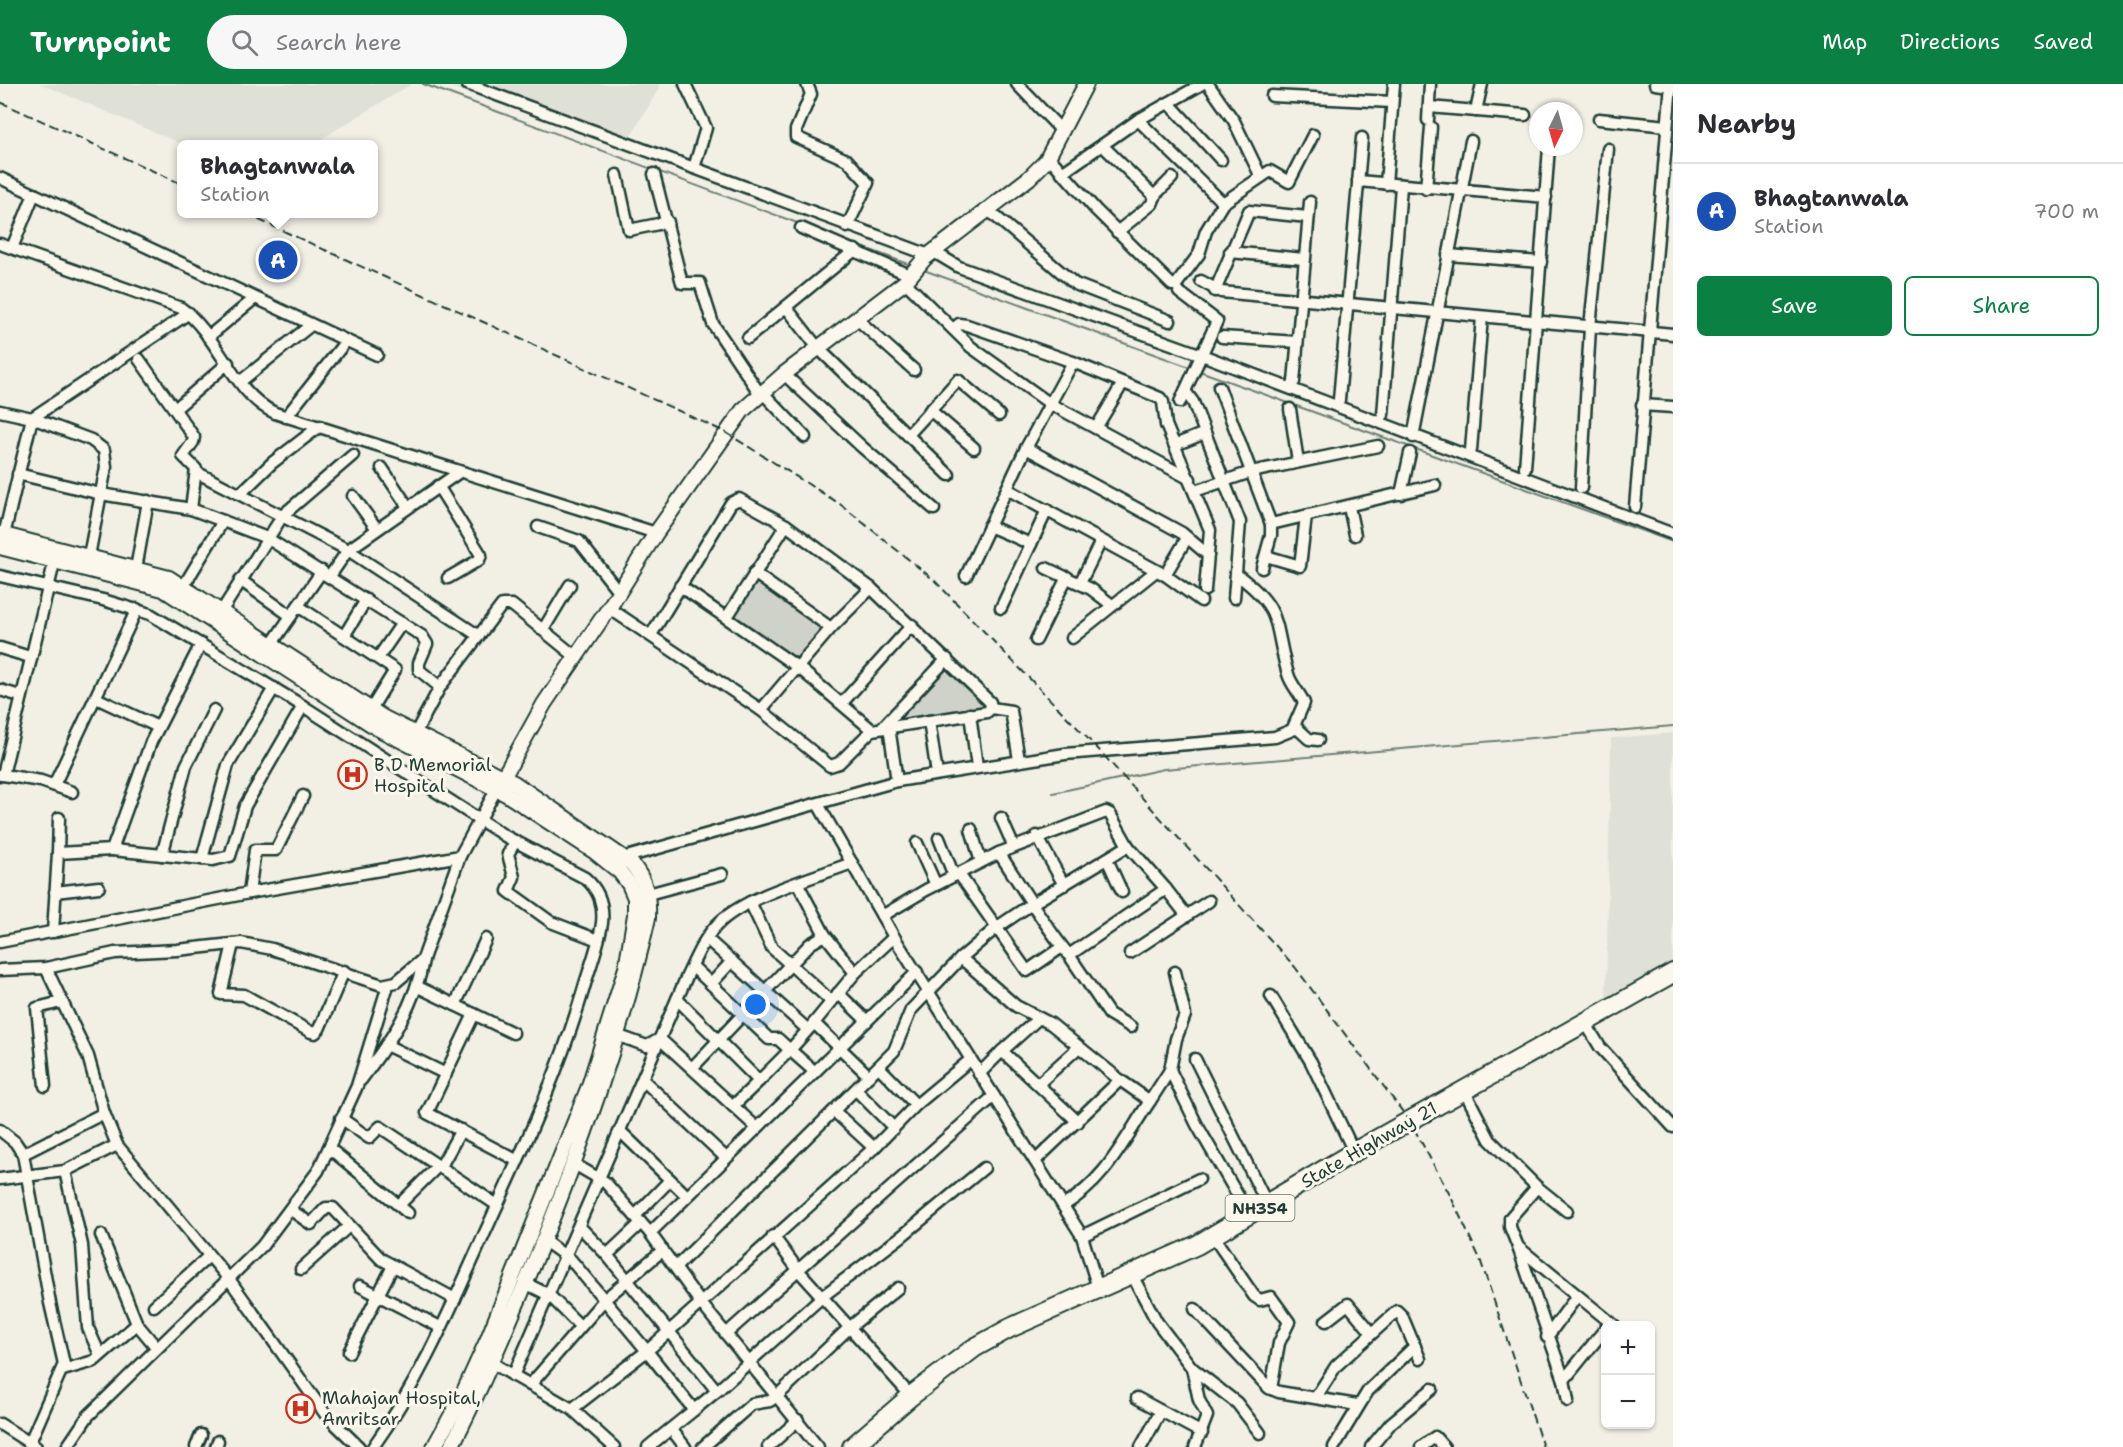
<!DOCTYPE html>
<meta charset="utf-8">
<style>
:root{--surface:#fff;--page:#f7f7f7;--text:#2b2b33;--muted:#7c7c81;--line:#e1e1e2;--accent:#0b8043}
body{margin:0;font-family:"Shantell Sans",sans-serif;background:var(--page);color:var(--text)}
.controls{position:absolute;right:18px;bottom:18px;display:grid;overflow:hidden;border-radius:9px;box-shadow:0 2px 4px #0004}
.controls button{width:54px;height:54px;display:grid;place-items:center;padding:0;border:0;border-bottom:2px solid var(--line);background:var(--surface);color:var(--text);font:30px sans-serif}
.compass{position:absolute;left:1529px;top:18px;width:54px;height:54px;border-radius:50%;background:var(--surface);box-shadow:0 2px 4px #0004;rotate:185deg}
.you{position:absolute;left:756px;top:921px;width:21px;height:21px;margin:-15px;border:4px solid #fff;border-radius:50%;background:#1a73e8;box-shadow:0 0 0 9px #1a73e833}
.badge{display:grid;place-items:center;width:39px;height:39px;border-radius:50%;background:var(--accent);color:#fff;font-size:20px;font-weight:700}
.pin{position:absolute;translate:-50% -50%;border:3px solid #fff;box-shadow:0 2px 6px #0006}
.popup{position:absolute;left:177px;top:56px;width:201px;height:78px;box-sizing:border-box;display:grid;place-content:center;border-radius:9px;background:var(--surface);filter:drop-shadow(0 2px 4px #0005);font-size:20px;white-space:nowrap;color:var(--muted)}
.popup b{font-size:22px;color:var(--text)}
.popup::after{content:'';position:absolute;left:50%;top:100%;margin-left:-12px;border:12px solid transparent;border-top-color:var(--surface)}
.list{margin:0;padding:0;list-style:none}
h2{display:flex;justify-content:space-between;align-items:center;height:78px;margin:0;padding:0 24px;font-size:26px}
h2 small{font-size:20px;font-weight:400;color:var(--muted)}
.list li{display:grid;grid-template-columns:39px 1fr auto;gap:18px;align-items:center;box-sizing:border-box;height:96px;padding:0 24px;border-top:2px solid var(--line)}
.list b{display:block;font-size:22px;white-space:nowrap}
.list p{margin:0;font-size:20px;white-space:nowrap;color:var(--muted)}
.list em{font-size:20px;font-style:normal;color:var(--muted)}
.actions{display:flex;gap:12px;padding:18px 24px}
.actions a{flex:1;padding:14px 0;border:2px solid var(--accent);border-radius:9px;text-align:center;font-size:21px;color:var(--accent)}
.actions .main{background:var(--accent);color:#fff}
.icon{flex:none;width:33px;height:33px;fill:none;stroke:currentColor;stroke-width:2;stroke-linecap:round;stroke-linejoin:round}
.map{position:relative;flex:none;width:1673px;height:1363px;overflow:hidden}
header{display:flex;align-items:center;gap:36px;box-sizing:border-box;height:84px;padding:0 30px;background:var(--accent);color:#fff}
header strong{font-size:28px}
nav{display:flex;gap:33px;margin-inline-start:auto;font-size:21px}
.search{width:420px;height:54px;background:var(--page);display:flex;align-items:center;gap:15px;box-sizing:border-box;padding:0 21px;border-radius:33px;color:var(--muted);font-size:22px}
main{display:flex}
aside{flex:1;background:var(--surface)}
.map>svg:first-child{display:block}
</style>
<header>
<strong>Turnpoint</strong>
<div class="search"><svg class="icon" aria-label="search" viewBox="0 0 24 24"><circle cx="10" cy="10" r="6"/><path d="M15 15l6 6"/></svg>Search here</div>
<nav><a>Map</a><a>Directions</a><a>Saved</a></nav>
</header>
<main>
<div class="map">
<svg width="1673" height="1363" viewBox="0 0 1673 1363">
<rect width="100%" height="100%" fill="#f2f0e5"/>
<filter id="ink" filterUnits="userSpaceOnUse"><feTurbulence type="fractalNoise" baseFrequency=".0167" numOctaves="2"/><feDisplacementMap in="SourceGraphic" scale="12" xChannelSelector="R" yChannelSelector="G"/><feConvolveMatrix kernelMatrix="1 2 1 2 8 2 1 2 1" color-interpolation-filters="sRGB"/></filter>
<g filter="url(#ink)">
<g fill="#e0e1d6">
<path d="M41 0H412L313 60H182Z"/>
<path d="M444 0H659L660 3 623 65Z"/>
<path d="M1673 649V877L1606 914 1611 654Z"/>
</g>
<g fill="#cfd2c8" stroke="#77887e" stroke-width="1.5">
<path d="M756 494 823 543 794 576 730 534Z"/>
<path d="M945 583 984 619 981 624 901 636 899 633Z"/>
</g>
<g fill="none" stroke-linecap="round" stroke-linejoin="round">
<g stroke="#6e7f75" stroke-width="2">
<path d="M423 0 800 140"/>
<path d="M828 150 913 182"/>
<path d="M921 185 1192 284"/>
<path d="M1197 286 1673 458"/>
<path d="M1053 709 1164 685 1673 642"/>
</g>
<defs>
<g id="street">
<path d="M467 0 929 171"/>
<path d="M685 0 706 44 694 84"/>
<path d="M807 0 811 10 796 46V53L847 76 868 99 847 143"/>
<path d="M1017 0 1062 47"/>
<path d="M1208 0 1234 37 1261 93"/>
<path d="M1655 0 1671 2"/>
<path d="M1272 12 1392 18"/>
<path d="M1169 19 1221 76"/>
<path d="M1429 23 1525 31"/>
<path d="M1476 27 1482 0"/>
<path d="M1599 35 1667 42"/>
<path d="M1138 36 1223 119 1270 87 1289 98 1313 51"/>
<path d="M1428 36 1430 0"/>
<path d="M1102 61 1155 113"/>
<path d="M1048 72 1096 126 1172 201H1176L1199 170 1206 147 1223 119"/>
<path d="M1062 89 1138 36 1202 0"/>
<path d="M654 90 682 199H700L713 240 760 310"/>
<path d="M617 91 629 146 668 138"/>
<path d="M0 94 377 271"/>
<path d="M1358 97 1546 113"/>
<path d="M1386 100 1394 0"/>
<path d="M1426 105 1431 43"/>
<path d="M988 126 1075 200 1170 237"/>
<path d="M801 144 912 192"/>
<path d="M1117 148 1152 120 1156 110 1172 94"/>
<path d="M0 160 181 224C219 251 232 309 275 329L656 449"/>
<path d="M12 164 34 110"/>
<path d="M934 168 959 183 1202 271 1673 450"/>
<path d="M1230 168 1304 175"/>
<path d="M1448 171 1541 178"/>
<path d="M1201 197 1221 208 1673 250"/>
<path d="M905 198 971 263 1049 319 1190 395"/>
<path d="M1215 207 1249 127 1308 133"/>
<path d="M1179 208 1217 237 1180 318"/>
<path d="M786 223 818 264 949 391"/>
<path d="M858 236 914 286"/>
<path d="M953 245 959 240 967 241 1073 278 1160 314 1163 318 1166 341 1210 446 1205 506"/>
<path d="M208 253 254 215"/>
<path d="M1222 253 1297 258"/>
<path d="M748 254 855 166"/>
<path d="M139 275 194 353 193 358 183 372 196 385 191 425"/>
<path d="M784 290 862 363 934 425"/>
<path d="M241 297 311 241"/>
<path d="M1294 298 1310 118"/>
<path d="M1219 303 1271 440 1435 401"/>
<path d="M1185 307 1193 318 1240 438 1234 514"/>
<path d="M762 308 805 353"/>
<path d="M1339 316 1362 54"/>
<path d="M1642 321 1673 323"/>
<path d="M175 325 228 279"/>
<path d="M1290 325 1298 378"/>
<path d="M930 326 974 364"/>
<path d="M0 327 32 334 189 229"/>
<path d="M1383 331 1401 102"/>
<path d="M286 333 346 257"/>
<path d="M1096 344 1123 299"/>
<path d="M908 351 958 296 999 331"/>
<path d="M1413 353 1471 57"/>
<path d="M1175 361 1205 349"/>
<path d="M1026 364 1182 449 1208 471"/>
<path d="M1471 366 1482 233"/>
<path d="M382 384 408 423"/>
<path d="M1525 384 1549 63"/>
<path d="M196 388 348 466 330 492"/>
<path d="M458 389 348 466 479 552"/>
<path d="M18 390 101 410 191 425 223 437 267 454 422 552 427 560 419 579V586L440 603 415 650"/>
<path d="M438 402 481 471 479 476 448 494"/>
<path d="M1581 404 1590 243 1608 65"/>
<path d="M1007 405 1165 491 1201 517"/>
<path d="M1195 407 1251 388 1378 362"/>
<path d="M241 409 272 379 320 342"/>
<path d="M1401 410 1410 369"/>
<path d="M353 412 377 445"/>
<path d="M1349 423 1355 451"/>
<path d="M1635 423 1671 0"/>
<path d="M989 442 1031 460"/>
<path d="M538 443 579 457 619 508"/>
<path d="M4 451 32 334 91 356 104 366 106 383 89 472"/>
<path d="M1266 472 1300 482 1306 432"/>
<path d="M1046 484 1091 505 1112 521"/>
<path d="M1262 484 1271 451V440"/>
<path d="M136 485 148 417"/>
<path d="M754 489 831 544"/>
<path d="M1236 490C1285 526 1273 540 1288 590 1291 601 1300 609 1304 619L1293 644"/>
<path d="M1165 491 1187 454"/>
<path d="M0 492 103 516 150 530 303 622 505 752 585 794C599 806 604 820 602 839 599 860 591 880 585 900 563 977 531 1048 498 1120 460 1202 426 1289 373 1363"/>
<path d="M966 492 1026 364 1073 278"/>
<path d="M240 496 291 532"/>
<path d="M1080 499 1101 457"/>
<path d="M680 502 799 584 872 646"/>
<path d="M183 503 223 437"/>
<path d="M298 522 395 586 371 625"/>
<path d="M609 524 761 626 830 682 839 679 872 646 987 628 991 624 990 618 871 504 786 441 739 415 731 419 651 551"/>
<path d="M1001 524 1047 426"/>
<path d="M221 528 283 431 353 371"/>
<path d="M727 533 786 441"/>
<path d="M543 546 570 501"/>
<path d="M344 552 366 516"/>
<path d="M1072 554 1156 487"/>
<path d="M1036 556 1067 493"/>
<path d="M271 561 322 487"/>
<path d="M0 564 30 573"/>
<path d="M378 574 402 539"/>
<path d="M440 603 502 521H512L576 573"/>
<path d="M0 606 20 612"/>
<path d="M96 614 158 643"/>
<path d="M842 619 912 541"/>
<path d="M991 624 1011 627 1019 676"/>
<path d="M761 626 831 544 871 504"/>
<path d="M970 630 977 683"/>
<path d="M929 637 937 690"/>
<path d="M889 643 897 697"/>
<path d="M882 644 947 575"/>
<path d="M0 691H3L55 475"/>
<path d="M3 691 41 697 72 708"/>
<path d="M54 701 137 525"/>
<path d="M818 720 894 853 1082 1152 1098 1204"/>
<path d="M1001 734 1013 761"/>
<path d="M971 745 981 778"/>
<path d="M1037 752 1064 801"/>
<path d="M939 754 954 792"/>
<path d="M515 758 508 770 514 793 508 807 551 838 598 856"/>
<path d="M917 759 936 801"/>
<path d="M112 766 213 776 230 772 245 722 303 622"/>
<path d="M58 769 59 734"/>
<path d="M999 769 1106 728 1110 730 1128 762"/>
<path d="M162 771 186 682 214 626"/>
<path d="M623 774 897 697 1065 670 1275 653 1297 644 1309 655 1318 656"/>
<path d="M202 775 228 681 274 604"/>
<path d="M1107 775 1122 808"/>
<path d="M959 790 1027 887 1062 863"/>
<path d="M798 800 825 851 855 889"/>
<path d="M1166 805 1187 832"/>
<path d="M55 808 99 803"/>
<path d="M249 809 255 766H276L303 712"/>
<path d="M648 810 722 790"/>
<path d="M750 818 772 864 831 917"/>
<path d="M53 848 58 769 112 766 151 658 201 560"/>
<path d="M707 855 807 945"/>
<path d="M0 858 249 809 460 772 497 704"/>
<path d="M233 860 221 910 244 911 311 948 315 949 319 945 344 887"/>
<path d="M1130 869 1209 817"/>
<path d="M1069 871 1109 930 1131 943"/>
<path d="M961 874 1016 922 1051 940 1120 996 1035 1077"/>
<path d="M692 882 769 955H778L790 966 814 939 869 992"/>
<path d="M46 884 88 972 104 1029 117 1061 229 1195 326 1331 359 1363"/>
<path d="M0 886 46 884 115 869 177 866 241 859 272 865 382 901 396 898 423 875 460 772"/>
<path d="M711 900 732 877"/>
<path d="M418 903 513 949"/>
<path d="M838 909 867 937"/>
<path d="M1271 912 1311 978 1354 1068"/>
<path d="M677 915 759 997 790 966 815 988"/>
<path d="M455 921 486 855"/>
<path d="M474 930 427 1029 518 1077"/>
<path d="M1039 934 1002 967 1078 1038"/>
<path d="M1585 938 1600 963 1673 1043"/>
<path d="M814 939 855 889 894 853"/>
<path d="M619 952 647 962 660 955 756 1043"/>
<path d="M386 961 446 990"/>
<path d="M1195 975 1267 1120"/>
<path d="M879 983 916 1021"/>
<path d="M692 984 810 860 825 851"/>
<path d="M1170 986 1176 955 1185 931 1175 888"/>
<path d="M979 990 1002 967"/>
<path d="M361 996C388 960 416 921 423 876"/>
<path d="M643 996 726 1074"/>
<path d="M1120 996 1150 1017 1170 986 1197 1041 1249 1131"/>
<path d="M1038 1000 1079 963"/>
<path d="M45 1002 37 924 61 918"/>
<path d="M856 1006 894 1044"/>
<path d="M1464 1006 1490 1056 1537 1103 1510 1134V1143L1518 1163 1615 1242"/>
<path d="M733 1022 759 997"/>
<path d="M835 1028 874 1064"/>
<path d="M341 1034 369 1054 380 1043 497 1121"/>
<path d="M0 1046 15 1058 23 1070 50 1219 64 1280 30 1358"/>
<path d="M620 1047 687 1112"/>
<path d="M329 1064 408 1129"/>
<path d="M23 1070 104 1029"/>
<path d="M574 1080 605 1098 650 1149 917 888"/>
<path d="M441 1082 461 1046"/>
<path d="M65 1087 82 1161 88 1244 100 1271"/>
<path d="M0 1095 65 1087 117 1061"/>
<path d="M1537 1103 1567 1127"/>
<path d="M399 1121 439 1081"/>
<path d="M1063 1122C1107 1095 1122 1059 1150 1017"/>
<path d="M291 1126 311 1140 326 1124H333L381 1175 455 1215"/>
<path d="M635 1132 670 1096"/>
<path d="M641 1139 607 1171 717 1307 694 1326"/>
<path d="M579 1142 607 1171"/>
<path d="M650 1149 700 1218 818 1363"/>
<path d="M101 1151 137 1240"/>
<path d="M773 1152 799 1187 911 1312"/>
<path d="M1082 1152 1199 1095"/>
<path d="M1213 1152 1254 1212 1260 1216 1271 1213 1289 1238 1279 1259 1271 1305"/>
<path d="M543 1156 571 1176 647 1267 874 1064 916 1021 970 976"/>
<path d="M1518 1163 1564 1296 1568 1317"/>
<path d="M676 1183 894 967 911 926 961 874 996 844 1033 819 1128 762 1166 805 1069 871C1043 840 1022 803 999 769L926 806 882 832"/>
<path d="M301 1185 349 1142"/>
<path d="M1132 1191 1157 1238 1192 1284 1199 1316 1207 1332 1195 1363"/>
<path d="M525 1199 549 1211 580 1242"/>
<path d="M360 1202 440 1243"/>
<path d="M154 1222 209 1172"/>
<path d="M1195 1225 1269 1304 1279 1308 1357 1321"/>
<path d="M1326 1237 1348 1220 1372 1249"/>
<path d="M726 1250 994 1012"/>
<path d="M1547 1253 1577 1212"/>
<path d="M349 1268 393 1182"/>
<path d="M492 1279 572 1325 614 1363"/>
<path d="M1192 1284 1237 1319 1260 1349"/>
<path d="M63 1286 94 1277 137 1240 157 1264"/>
<path d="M513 1292 687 892C696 873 705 851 721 837 750 811 815 793 852 779"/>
<path d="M1564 1296 1606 1244"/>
<path d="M530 1301 604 1216 663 1166"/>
<path d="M717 1307 823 1212 902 1152 984 1084"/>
<path d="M1316 1313 1336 1282 1397 1227 1402 1232 1420 1275"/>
<path d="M1137 1314 1202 1349"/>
<path d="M572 1325 647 1267 694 1326 648 1363"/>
<path d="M0 1340 36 1363"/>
<path d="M672 1346 685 1363"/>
<path d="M67 1363 88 1332 262 1162 318 1087 357 1002 388 901"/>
<path d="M196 1363 201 1351"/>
<path d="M216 1363 218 1357"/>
<path d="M703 1363 752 1320 770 1317 777 1312 849 1244 898 1204"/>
<path d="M768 1363 798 1336"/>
<path d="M1141 1363 1161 1327"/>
<path d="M1334 1363 1368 1307 1415 1262"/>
<path d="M1371 1363 1391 1339 1432 1305"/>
<path d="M1421 1363 1435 1353 1444 1363"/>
</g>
<g id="secondary">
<path d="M0 450 169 494 384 634 514 699 631 779C646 797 649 812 648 834 620 957 580 1068 532 1184 506 1245 481 1305 451 1363"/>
<path d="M0 463 163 505 377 644 506 710 595 768 620 788 629 800 635 814V831L626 884 589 1002 487 1257 461 1314 434 1363"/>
<path d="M499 701 544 620 609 524 656 449 743 326 784 290 905 198 925 174 1029 94 1046 77 1086 0"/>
</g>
<path id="highway" d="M852 1363 911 1312 974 1264 1010 1244 1197 1161 1354 1068 1673 889"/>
</defs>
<use href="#street" stroke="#1f3d34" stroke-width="15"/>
<use href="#secondary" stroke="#1f3d34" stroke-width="18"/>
<use href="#highway" stroke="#1f3d34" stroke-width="22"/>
<use href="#street" stroke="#fbf7ec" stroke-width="10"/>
<use href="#secondary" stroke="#fbf7ec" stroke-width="14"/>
<use href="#highway" stroke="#fbf7ec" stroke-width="18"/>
<g stroke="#1f3d34" stroke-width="2" stroke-dasharray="9 4.5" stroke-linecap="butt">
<path d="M0 18 182 100"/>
<path d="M246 130 725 348 840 420 934 496 1099 666 1295 883 1411 1039 1451 1113 1480 1175 1543 1363"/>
</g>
</g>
</g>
<defs>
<symbol id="hospital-ring" viewBox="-11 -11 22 22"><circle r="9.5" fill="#fbf7ec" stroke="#c8321e" stroke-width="1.5"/><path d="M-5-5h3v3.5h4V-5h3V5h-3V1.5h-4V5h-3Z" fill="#c8321e"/></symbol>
</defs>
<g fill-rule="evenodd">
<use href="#hospital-ring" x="336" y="674" width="33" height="33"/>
<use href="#hospital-ring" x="284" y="1308" width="33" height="33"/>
</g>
<g text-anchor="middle" stroke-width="6" stroke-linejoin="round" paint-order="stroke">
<rect fill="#fbf7ec" stroke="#61756b" stroke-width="1.5" x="1225.5" y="1111" width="69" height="26" rx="4.5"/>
<g font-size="16" font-weight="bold" fill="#1f3d34">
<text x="1260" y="1130">NH354</text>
</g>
<g font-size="18" fill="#1f3d34" stroke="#fbf7ec" text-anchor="start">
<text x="374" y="687">B D Memorial<tspan x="374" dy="21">Hospital</tspan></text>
<text x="322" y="1320">Mahajan Hospital,<tspan x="322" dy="21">Amritsar</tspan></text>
</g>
<g font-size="18" fill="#1f3d34" stroke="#fbf7ec">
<text transform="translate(1369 1061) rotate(-30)" y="6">State Highway 21</text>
</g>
</g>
</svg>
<div class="controls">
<button>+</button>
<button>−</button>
</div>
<svg class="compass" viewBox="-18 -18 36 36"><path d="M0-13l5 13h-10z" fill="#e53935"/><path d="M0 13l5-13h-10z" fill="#7c7c81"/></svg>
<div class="you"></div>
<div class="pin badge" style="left:278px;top:176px;background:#1a4fb4">A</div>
<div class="popup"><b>Bhagtanwala</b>Station</div>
</div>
<aside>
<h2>Nearby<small></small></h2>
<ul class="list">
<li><span class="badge" style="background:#1a4fb4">A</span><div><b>Bhagtanwala</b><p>Station</p></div><em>700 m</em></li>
</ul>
<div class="actions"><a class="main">Save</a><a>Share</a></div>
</aside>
</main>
